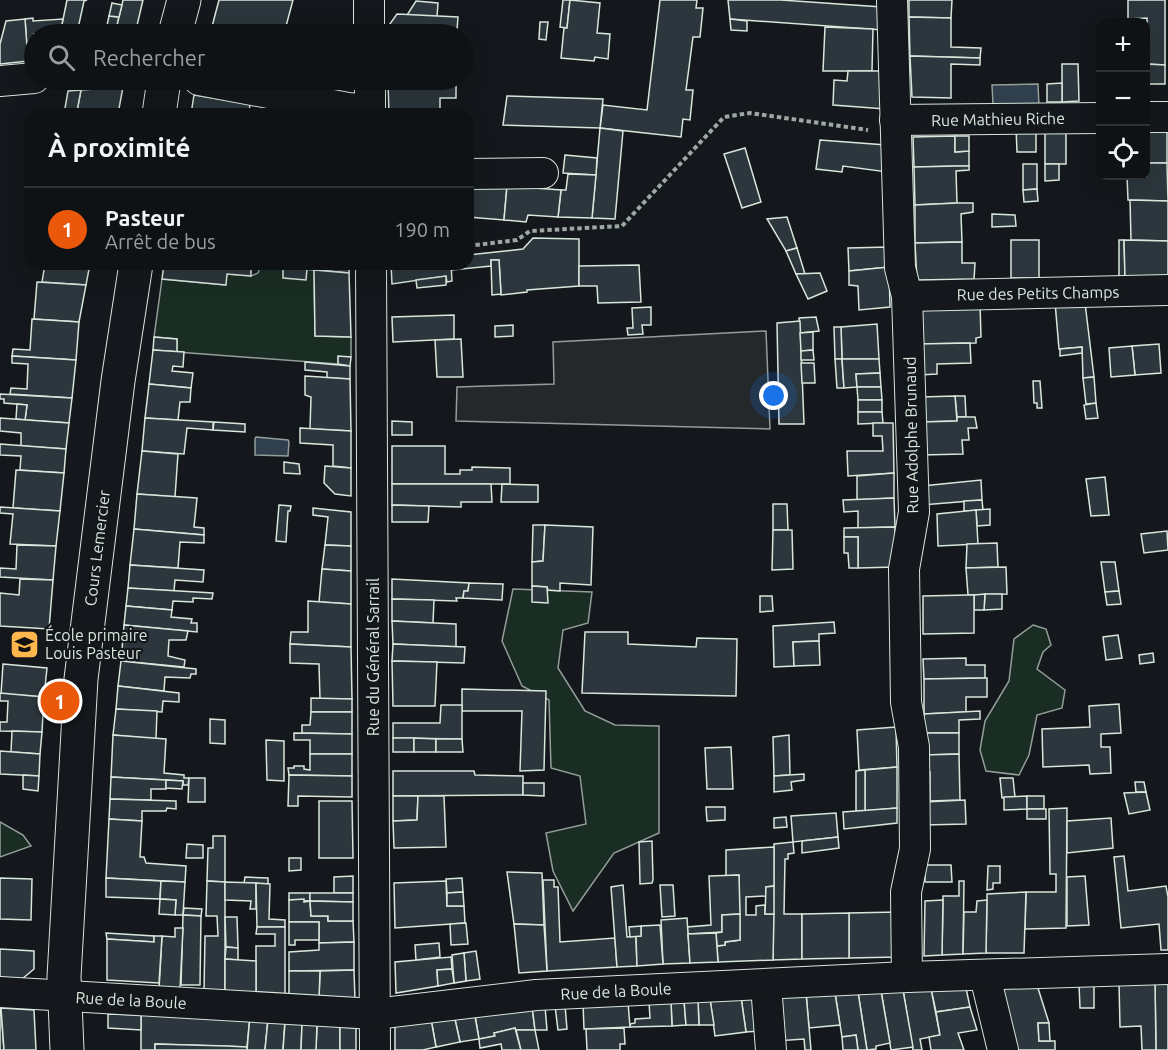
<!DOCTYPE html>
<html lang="fr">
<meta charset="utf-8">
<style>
:root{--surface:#0f1215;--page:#1d2022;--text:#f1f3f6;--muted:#9b9ea0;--line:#2f3234;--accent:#ea580c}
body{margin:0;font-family:Ubuntu,sans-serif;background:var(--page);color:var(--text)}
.controls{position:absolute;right:18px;top:18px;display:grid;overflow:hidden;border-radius:12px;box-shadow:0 6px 24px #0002}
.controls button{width:54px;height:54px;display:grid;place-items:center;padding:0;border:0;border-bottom:2px solid var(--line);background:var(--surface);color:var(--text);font:30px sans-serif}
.you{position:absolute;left:774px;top:396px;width:21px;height:21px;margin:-15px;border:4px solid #fff;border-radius:50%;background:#1a73e8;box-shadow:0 0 0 9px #1a73e833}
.badge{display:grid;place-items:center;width:39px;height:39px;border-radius:50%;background:var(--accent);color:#fff;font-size:20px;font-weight:700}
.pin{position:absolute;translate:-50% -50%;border:3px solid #fff;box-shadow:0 2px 6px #0006}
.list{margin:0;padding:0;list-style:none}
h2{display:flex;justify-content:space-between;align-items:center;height:78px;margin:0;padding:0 24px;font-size:26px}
h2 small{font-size:20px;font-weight:400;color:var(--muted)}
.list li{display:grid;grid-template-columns:39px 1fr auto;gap:18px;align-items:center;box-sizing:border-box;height:84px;padding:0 24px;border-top:2px solid var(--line)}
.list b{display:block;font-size:22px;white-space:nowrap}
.list p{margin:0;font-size:20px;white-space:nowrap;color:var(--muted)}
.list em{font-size:20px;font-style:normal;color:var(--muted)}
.icon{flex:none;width:33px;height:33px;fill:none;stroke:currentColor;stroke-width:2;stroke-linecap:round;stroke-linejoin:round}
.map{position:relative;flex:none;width:1168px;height:1050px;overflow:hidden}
.search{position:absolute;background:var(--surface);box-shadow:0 6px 24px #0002;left:24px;top:24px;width:450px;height:66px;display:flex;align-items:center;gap:15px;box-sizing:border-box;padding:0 21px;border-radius:33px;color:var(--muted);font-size:22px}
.panel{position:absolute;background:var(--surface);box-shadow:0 6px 24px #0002;left:24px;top:108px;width:450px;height:162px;border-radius:18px}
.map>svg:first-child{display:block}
</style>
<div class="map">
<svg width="1168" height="1050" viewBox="0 0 1168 1050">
<rect width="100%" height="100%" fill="#14181c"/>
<g fill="#1a2d24" stroke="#939e99" stroke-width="1.5">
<path d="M261 265 314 270 315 336 351 337V357H338V364L177 352V339L154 337 162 279 225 285 227 274 251 276 258 273Z"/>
<path d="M513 589 592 592 588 623 563 630 558 668 585 711 615 725 659 726V833L614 853 573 911 553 871 546 833 586 824 580 776 551 768 549 700 522 686 502 641Z"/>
<path d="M1033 625 1046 629 1051 645 1043 652 1037 669 1065 690 1062 708 1037 715 1029 755 1019 775 986 771 980 750 985 721 1009 681 1014 639Z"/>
<path d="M0 822 23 835 31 846 0 857Z"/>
</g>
<path fill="#24282b" stroke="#939e99" stroke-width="1.5" d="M766 331 770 429 456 421 457 387 554 384 553 342Z"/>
<g fill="#2f3f4d" stroke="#939e99" stroke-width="1.5">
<path d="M1038 84 1039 106 993 104 992 85Z"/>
<path d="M256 437 288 440 289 442 288 456 255 455V439Z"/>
</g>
<g fill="#2c363c" stroke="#d8e6dc" stroke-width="1.5">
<path d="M67 0H87L84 1 77 33 106 30 109 16 119 17 115 34H60Z"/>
<path d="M123 0H143L135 34H115Z"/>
<path d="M219 0H293L285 30 301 34H210Z"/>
<path d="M563 0H570L567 28 560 27Z"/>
<path d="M570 0 600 3 597 33 610 34 608 59 595 57 594 61 561 58 564 28H567Z"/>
<path d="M660 0H697L696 8H703L700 37H693L686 90H693L690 120 683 119 681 137 600 128 603 105 647 110Z"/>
<path d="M728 0H781L882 7 883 30 730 19Z"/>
<path d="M909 0H952L951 18 909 17Z"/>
<path d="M1128 0H1165V65L1146 64V26H1147V18L1128 19Z"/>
<path d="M416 1 438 3 437 17 407 15Z"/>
<path d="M112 3 122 5 119 17 109 16Z"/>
<path d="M397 14 458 17 457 30 429 29V34H387V28Z"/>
<path d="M909 17 951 18V47L981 48 980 58 910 56Z"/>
<path d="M33 18V21L63 19 60 34H34V61H28L25 19Z"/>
<path d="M25 19 28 61 0 64V44L6 21Z"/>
<path d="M730 19 747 21V31L731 30Z"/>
<path d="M540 22H548L546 40 539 39Z"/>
<path d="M825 27 873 29 872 71H823Z"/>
<path d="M910 56 980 58V65L951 64V98L912 97Z"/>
<path d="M1062 64H1078L1079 101 1062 102Z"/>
<path d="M1146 64 1165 65V84H1146Z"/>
<path d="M848 71H884L885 109 833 105 834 80 847 81Z"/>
<path d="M275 80H333L331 90Z"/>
<path d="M388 82H456V98H440V114H389Z"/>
<path d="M1062 83V102H1047V84Z"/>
<path d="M123 87 118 114H69L70 110 77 111 81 90Z"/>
<path d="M81 90 77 111 70 110 69 114H64L68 91Z"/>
<path d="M194 95 250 104 249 112 236 109 235 114H191Z"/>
<path d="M507 96 603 99 600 128 503 125Z"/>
<rect x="1146" y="126" width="21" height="37"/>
<path d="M1016 127 1036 128V152H1017Z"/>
<path d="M1066 127V164H1045V128Z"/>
<path d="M600 128 623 131 615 219 592 218Z"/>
<path d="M955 136V152L969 151V166L914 167 913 137Z"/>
<path d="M955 136H969V151L955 152Z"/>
<path d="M820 140 886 145 887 172 843 166 842 172 816 169Z"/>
<path d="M745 148 761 202 742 208 724 154Z"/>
<path d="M565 155 597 158 596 175 563 173Z"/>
<path d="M1146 163H1167L1168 201 1128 200 1127 176H1146Z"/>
<path d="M1023 164H1037V189L1023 190Z"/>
<path d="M1045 164H1059V180L1045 181Z"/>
<path d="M956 166H969V170L956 171 957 203 915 205 914 167Z"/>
<path d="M568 174 596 175 592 218 558 217 561 190H566Z"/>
<path d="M468 183 507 186 504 220 468 217Z"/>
<path d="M507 186 561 190 558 217 528 215 526 222 504 220Z"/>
<path d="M1037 189 1038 201 1024 202 1023 190Z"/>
<path d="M1130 200 1168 201V241L1131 240Z"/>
<path d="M957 203H973V212L961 214 962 242 915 243V205Z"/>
<path d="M992 214 1015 215 1016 226 992 227Z"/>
<path d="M787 217 797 248 786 251 767 219Z"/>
<path d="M533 238 579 239V286L527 290V292L501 295 499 260H491V266L452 270 451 264H468V255L523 249Z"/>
<rect x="1011" y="240" width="28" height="38"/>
<path d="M1119 240H1124L1125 277H1119Z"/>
<path d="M1124 240 1168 241V277H1125Z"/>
<path d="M962 242V263H975L974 279 917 280 915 243Z"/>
<path d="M888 247 889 267 849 271 848 248Z"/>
<path d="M797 248 805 274H796L786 251Z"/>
<path d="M491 260H499L501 294 492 295Z"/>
<path d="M45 264H90L86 285 42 282Z"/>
<path d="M164 264H251V276L227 274 226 285 162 279Z"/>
<path d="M308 264H349V273L307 269Z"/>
<path d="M391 264H451L452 281 447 282 446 276 392 284Z"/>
<path d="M639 265 641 302 598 303 597 286H579V266Z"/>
<path d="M283 267 307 269 306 280 283 278Z"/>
<path d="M889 267 890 307 859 310 858 286 849 285V271Z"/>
<path d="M314 270 349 273 351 337 315 336Z"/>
<path d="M820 273 827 291 808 299 796 274Z"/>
<path d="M446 276V285L417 288 416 280Z"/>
<path d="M37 282 86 285 79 322 34 319Z"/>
<path d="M1055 302 1085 303 1094 377 1083 378 1082 347 1059 349Z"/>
<path d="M916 304H980L981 337 976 338V343L917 344Z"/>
<path d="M651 307V325H642L643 334 628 335 627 328H633L632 308Z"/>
<path d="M454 315V339L393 342 392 317Z"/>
<path d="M816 317 819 331 800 333 799 318Z"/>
<path d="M32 319 79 322 76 360 12 356 13 349 30 350Z"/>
<path d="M800 321 804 424H779L777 323Z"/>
<path d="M877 324 879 359H842L841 327Z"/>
<path d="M513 325V336L495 337V326Z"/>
<path d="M834 327H841L842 359H835Z"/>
<path d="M813 332V350L801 351 800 333Z"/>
<path d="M154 337 177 339V352L153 350Z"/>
<path d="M461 339 463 377H437L435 340Z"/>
<path d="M970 343 971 363 937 364V374L919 375 917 344Z"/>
<path d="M1159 344 1161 373 1135 375 1132 346Z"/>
<path d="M1132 346 1135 375 1111 377 1109 348Z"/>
<path d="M1082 347V353L1060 356V349Z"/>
<path d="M153 350 184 352 183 367 173 366 172 371 193 373 191 388 149 384Z"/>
<path d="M813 350 814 360H801V351Z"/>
<path d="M12 356 76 360 72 398 10 394 11 388 27 389 28 364 12 363Z"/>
<path d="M338 356 351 357 350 366 338 364Z"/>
<path d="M835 359H842L844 388H837Z"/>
<path d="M842 359H879L880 373 856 374 857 387 844 388Z"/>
<path d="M305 362 350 366V379L327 378V372L305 370Z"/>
<path d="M801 363H814L815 383H802Z"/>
<path d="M880 373 881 387H857L856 374Z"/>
<path d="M305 376 350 379 351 431 310 429 311 397 305 395Z"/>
<path d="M1094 377 1096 403 1086 404 1083 378Z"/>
<path d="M1033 381H1040L1042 408H1037V403H1034Z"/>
<path d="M149 384 191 388 190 402H180L178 420 145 418Z"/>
<path d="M857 387H881L882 400H858Z"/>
<path d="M0 394 72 398 69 423 25 420 27 405 4 403V399H0Z"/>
<path d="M955 396H965L966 417H957Z"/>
<path d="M955 396 957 421 921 422 920 397Z"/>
<rect x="858" y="400" width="24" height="12"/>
<path d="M1096 403 1098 418 1086 419 1084 405Z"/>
<path d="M17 404 27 405 25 420 16 419Z"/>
<path d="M858 412H882L883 423 858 424Z"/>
<path d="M957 417H975L977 428H968L969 440H962L963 454 922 455 921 422 957 421Z"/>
<path d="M0 418 69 423 66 449 21 446V433L0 431Z"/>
<path d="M145 418 213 422V430L187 428 184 454 142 451Z"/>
<path d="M392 421 412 422V435H392Z"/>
<path d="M214 422 245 424V432L213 430Z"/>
<path d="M873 423H893L894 473 848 476 847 451H883L882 436H873Z"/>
<path d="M300 428 351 431V468L333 466V445L300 443Z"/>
<path d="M0 444 66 449 64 473 20 470 21 456 0 455Z"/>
<path d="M392 446H445V474H460V470H472V467L510 468V484H392Z"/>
<path d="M142 451 178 454 175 497 137 494Z"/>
<path d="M284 462 299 464 300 474 284 473Z"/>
<path d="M325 466 351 468V496L335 494 324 483Z"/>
<path d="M16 470 64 473 60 511 13 508Z"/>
<path d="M894 473V498L857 500V476Z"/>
<path d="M1105 477 1109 515 1091 516 1086 479Z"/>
<path d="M981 480 982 500 922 505V486Z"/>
<path d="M392 484H491L492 502H461V507L392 505Z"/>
<path d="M502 484 538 485V502H501Z"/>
<path d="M137 494 197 498 194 527 204 528V535L134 529Z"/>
<path d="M894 498 895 527 858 528V511L844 512 843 500Z"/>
<path d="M982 500 983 510 964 511V501Z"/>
<path d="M773 504H787L788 530H773Z"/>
<path d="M279 505 291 506 290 511H288L286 542 276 541Z"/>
<path d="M392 505 429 506 428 522H392Z"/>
<path d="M0 507 60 511 56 546 10 544 13 514 0 513Z"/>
<path d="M313 508 351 512V546L325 545 328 517 313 515Z"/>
<path d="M990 509V525L977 526 976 510Z"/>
<path d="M976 510 978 544 938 546 937 514Z"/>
<path d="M533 525H545L543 561 532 562Z"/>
<path d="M545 525 593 527 591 585 560 583V591L548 590 547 587 532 586V562L543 561Z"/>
<path d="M895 527V567L858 568V537H844V528Z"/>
<path d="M134 529 204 535V543L180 542 178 568 130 565Z"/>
<path d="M773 530H792L793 569 772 570Z"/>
<path d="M1167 531 1168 550 1144 553 1141 534Z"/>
<path d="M844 537H858V568H849L848 553H844Z"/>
<path d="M997 543 998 567 966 568 967 544Z"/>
<path d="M17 545 56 546 53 580 0 577V568L16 569Z"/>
<path d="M325 545 351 546V571L322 569Z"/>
<path d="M1101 562H1115L1119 591 1105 592Z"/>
<path d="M130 565 204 570 203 582 175 580 174 591 128 588Z"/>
<path d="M1006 567 1007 594 968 595 966 568Z"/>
<path d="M322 569 351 571V604L319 602Z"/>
<path d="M20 579 53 580 49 629 0 626V593L19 595Z"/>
<path d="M392 579 469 583 468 591H464L463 598H456L457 601 392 599Z"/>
<path d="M469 583 503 584 502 600 463 598 464 591H468Z"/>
<path d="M532 586 547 587 548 603 532 602Z"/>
<path d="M128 588 213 593 212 599 193 598V602L173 601 172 610 126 606Z"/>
<path d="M1119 591 1121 604 1107 605 1105 592Z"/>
<path d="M985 594H1002V609L984 610Z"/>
<path d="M985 594 984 610H974V595Z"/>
<path d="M968 595H974V633L923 634V596Z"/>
<path d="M760 596H772L773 611 760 612Z"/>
<path d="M392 599 434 600 433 623 392 621Z"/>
<path d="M308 601 351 604V647L290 644 291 632H308Z"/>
<path d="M126 606 172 610 171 617 192 619 191 623H197V632L124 625Z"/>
<path d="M392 621 456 624V647L393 644Z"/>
<path d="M834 622 835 633 819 634V641L793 642 794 666 774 667 773 626Z"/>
<path d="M124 625 188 631 186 640H169L168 656 185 660 184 667 121 661Z"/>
<path d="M585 632H628V644L696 647 697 638 737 639 736 696 582 693Z"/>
<path d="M1118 635 1122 658 1106 660 1103 637Z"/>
<path d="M819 641 820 665 794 666 793 642Z"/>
<path d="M290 644 351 647 352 699H320L319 664 290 663Z"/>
<path d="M393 644 465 647 464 663 392 661Z"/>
<path d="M1153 653 1154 662 1140 664 1139 655Z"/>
<path d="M966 658V665H985V678L924 679 923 659Z"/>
<path d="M121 661 196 669V674H191L190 678 165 677 164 691 118 686Z"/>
<path d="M392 661 437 662 435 706H393Z"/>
<path d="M3 664 47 668 44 697 1 694Z"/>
<path d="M985 678H987V697H966V712L924 714V679Z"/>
<path d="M118 686 179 693V702L163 701 162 712 116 709Z"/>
<path d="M462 689 546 691 544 770 520 771 522 711H462Z"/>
<path d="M0 693 44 697 42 732 0 731V722H7L8 701H0Z"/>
<path d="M311 698 352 699V712H311Z"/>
<path d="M1119 704 1121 733 1101 734V747H1110L1111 773 1090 774 1089 765 1043 767 1042 729 1090 727 1089 706Z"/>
<path d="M441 705H462V739L393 738V723H440Z"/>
<path d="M116 709 157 711 156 739 113 735Z"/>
<path d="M980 711V719L959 720V733H924V714Z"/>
<path d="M311 712H352V734L302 733V725H310Z"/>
<path d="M210 719 225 720V744L210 743Z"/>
<path d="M896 727 897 767 859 770 857 730Z"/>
<path d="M12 731 42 732 40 754 11 752Z"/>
<path d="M294 733 352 734V754H310V740H294Z"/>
<path d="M924 733H959V754L924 755Z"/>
<path d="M113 735 166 739 164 773 184 775V778H189L188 785H183V781L111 777Z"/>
<path d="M789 735 790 775 774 776 773 737Z"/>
<rect x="393" y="738" width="21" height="14"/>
<path d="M414 738 436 739V752H414Z"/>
<path d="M436 739H462L463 752H436Z"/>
<path d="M266 740 284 741V781L267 780Z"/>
<path d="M731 747 733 789H707L705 748Z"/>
<path d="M0 751 40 754 39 776 0 774Z"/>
<path d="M310 754H352V776L289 775 288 768H294V766H304V769L310 770Z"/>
<path d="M959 754 960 800 930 801V772H924V755Z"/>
<path d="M897 767V808L865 811V770Z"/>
<path d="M865 770V811H856V771Z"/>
<path d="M393 771H474L475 775 523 776V795L393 796Z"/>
<path d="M804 774V780L791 782 792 790 774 792V776Z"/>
<path d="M23 775 39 776 38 791 23 789Z"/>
<path d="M289 775 352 776V797L298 796V806H288Z"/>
<path d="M111 777 166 780V789H151V800L110 799Z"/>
<path d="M189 778H205V802H188Z"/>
<path d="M1000 778H1013L1015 797 1002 798Z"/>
<path d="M166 780 183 781 182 789 166 788Z"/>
<path d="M1135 782H1144L1146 792H1136Z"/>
<path d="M523 783H544V796L523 795Z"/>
<path d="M1146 792 1150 810 1129 814 1124 793Z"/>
<path d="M393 796H418L417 820 393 821Z"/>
<path d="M418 796H444L446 847 394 848 393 821 417 820Z"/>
<path d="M1027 796V809L1004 810V797Z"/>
<rect x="1027" y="796" width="17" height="13"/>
<path d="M110 799 176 801V809L167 808 166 811H142V821L109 819Z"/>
<path d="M965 800 966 824 924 825V802Z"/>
<path d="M319 801H352L353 858H319Z"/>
<path d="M706 807H725V820L707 821Z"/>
<path d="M897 808V823L844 829 843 812Z"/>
<path d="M1067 808 1066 928 1025 929 1026 892H1056V874H1050L1049 809Z"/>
<rect x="1027" y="809" width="19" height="10"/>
<path d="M836 813 838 837 793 842 791 816Z"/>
<path d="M786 817 787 827 774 828V818Z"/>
<path d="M1111 818 1113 848 1067 853V821Z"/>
<path d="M109 819 142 821 140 857H144L146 863 186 866 185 882 106 878Z"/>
<path d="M213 836H225V882L207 881 208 848H213Z"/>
<path d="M838 837 839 848 802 853V841Z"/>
<path d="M652 841 653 880 652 883 640 884 639 842Z"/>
<path d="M793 842 794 853 788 854V859H785L784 914H802V959L773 960 774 844Z"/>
<path d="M187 844 203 845V858H186Z"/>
<path d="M774 847V886L766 887V896L746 897V915H756V906L765 905V914H774L773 960 718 962 717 946 725 945V942L740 940 739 875 726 876V850Z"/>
<path d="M1124 856 1128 891 1166 886 1168 897V950H1161L1159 924 1121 928 1114 857Z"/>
<path d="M289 858H301V870L289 871Z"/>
<path d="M925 865H951L952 882H925Z"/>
<path d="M988 866H1000V883H993V889L987 890Z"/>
<path d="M507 872 542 873 544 925 514 924Z"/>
<path d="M739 875 740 914 722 915V932L688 934 687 927 711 925 709 876Z"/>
<path d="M353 876V893H334V877Z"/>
<path d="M1085 876 1089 925 1067 926V877Z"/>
<path d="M245 877 268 878V884L244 883Z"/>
<path d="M0 878 32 879 31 920 0 919Z"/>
<path d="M106 878 161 881 160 899 106 897Z"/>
<path d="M462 878 463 892 447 893 446 879Z"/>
<path d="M543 880H554V887H558L560 942 615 938 617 967 547 971Z"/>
<path d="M161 881 185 882 183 915H175L176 900 160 899Z"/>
<path d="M207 881 225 882V993L204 991 205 936H218L217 916H206Z"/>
<path d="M446 881 447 906H464L465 923 395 928 394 883Z"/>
<path d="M959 881H964L963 954 942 955 943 896H959Z"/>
<path d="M225 882 256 883V909H250L251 901 225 900Z"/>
<path d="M256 883 270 884 269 919 285 920V927H257Z"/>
<path d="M623 885 627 937 636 936 637 966 617 967 611 887Z"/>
<path d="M660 885H673L675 916 662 917Z"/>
<path d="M774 886V914H765L766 887Z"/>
<path d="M463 892 464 906H447V893Z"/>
<path d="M1026 892 1024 953H986L987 894Z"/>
<path d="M289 893H310V901L289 900Z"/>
<path d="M310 893H353V902L310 901Z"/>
<path d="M160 899 176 900 175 915 159 914Z"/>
<path d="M304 899V902L310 901 311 916H328V921H353L354 942 319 943V922H289V900Z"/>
<path d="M943 900 942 955 924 956 925 901Z"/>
<path d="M987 900 986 953 963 954 964 912H976L977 901Z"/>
<path d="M310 901 353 902V921H328V916H311Z"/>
<path d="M184 908 202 909 201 916 183 915Z"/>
<path d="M898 912 899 957 849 958V913Z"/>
<path d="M849 913V958L802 959V914Z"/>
<path d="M740 914V940L725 942V945L717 946 716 933 722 932V915Z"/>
<path d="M183 915 201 916 200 985H181Z"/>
<path d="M225 917H237L238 948 226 947Z"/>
<path d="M687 918 690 963 663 964 661 920Z"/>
<path d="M289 922H319V940H295V945H289Z"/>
<path d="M466 923 468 944 451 945 450 924Z"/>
<path d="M514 924 544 925 547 971 519 973Z"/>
<path d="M660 925 663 964 637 966 636 936H641V926Z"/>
<path d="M641 926V936L630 937 629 927Z"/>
<path d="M257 927H285V996L256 995V946H275V934H256Z"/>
<path d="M175 928H183L180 989H159L162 936 175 937Z"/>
<path d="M106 933 154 936V942L107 939Z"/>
<path d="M716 933 718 962 690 963 688 934Z"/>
<path d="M154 936H162L159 983 107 980V939L154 942Z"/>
<path d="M354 942V970L289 971V952L319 950V943Z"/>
<path d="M439 943 440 957 416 960 415 945Z"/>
<path d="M226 947 238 948V960L225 959Z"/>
<path d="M0 949 34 951V969L22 979 0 978Z"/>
<path d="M476 951 480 979 466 981 464 953Z"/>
<path d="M464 953 466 981 454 983 452 955Z"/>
<path d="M451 957 452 969 437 970 438 986 396 993 395 962Z"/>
<path d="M225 959 256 961V995L225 993Z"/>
<path d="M452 969 454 983 438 986 437 970Z"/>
<path d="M354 970 355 1000 319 999 320 971Z"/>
<path d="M289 971H320L319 999 289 997Z"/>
<path d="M1168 981V1050H1156L1155 982Z"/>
<path d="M1155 982 1156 1050H1142L1141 1026 1120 1027 1119 983Z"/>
<path d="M1094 983V1008H1080L1079 984Z"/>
<path d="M1037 985 1049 1023H1038L1039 1041H1055V1050H1015L1001 986Z"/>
<path d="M966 988 970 1007 936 1012 931 989Z"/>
<path d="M931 989 940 1035 920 1039 922 1050H913L903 990Z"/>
<path d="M903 990 913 1047 891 1050 881 991Z"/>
<path d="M881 991 890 1043 876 1046V1049L867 1050 858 992Z"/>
<path d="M858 992 867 1050H858L856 1035 842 1037 835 993Z"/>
<path d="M806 993H835L840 1025 809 1028Z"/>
<path d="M806 993 811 1050H805L804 1039 776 1041 772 995Z"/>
<path d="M761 994 759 1031 746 1032 741 997Z"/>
<path d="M741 997 746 1032 715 1036 710 999Z"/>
<path d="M710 999 714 1025H699L698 1000Z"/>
<path d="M684 1000 686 1025 672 1026 671 1001Z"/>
<path d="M684 1000H698L699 1025H686Z"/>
<path d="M671 1001 672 1026 630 1027V1024L635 1023V1019L650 1018 649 1002Z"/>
<path d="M628 1002 630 1027 584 1029 583 1004Z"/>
<path d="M565 1005 567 1029 558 1030 555 1006Z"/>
<path d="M532 1006 535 1030H516L515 1028 494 1033 495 1036 479 1039 475 1015Z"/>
<path d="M532 1006H545L547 1030H535Z"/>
<path d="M970 1007 977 1030 958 1033 964 1050H931L929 1037 940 1035 936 1012Z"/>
<path d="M0 1008H1L4 1050H0Z"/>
<path d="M1 1008 34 1010 36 1050H4Z"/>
<path d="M474 1011 479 1039 460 1042 454 1015Z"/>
<path d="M141 1013 250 1016 247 1047 155 1044V1050H141Z"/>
<path d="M108 1014 141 1015V1030L108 1028Z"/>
<path d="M454 1015 460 1042 436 1047 431 1019Z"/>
<path d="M250 1016 268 1019 265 1050H247Z"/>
<path d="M268 1019 285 1021 283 1050H265Z"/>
<path d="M431 1019 436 1047 423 1050H395V1024Z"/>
<path d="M340 1021V1050H316L317 1025Z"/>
<path d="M285 1023 302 1024 301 1050H283Z"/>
<path d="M1038 1023H1049L1050 1041H1039Z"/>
<path d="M302 1024 317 1025 316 1050H301Z"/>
<path d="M340 1027 356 1028V1050H340Z"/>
<path d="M515 1028 521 1050H502L501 1044 480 1048 479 1039 495 1036 494 1033Z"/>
<path d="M624 1028 625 1044H620V1050H587L586 1029Z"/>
<path d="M516 1030H535L539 1050H521Z"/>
<path d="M856 1035 858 1050H843L842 1037Z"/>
<path d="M155 1044 227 1046 247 1047V1050H155Z"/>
</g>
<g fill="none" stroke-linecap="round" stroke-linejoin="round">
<defs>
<g id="minor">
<path d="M369 0V34"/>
<path d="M892 0 900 268 907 296 914 512 904 569 906 702 914 747 915 849 906 892 907 977"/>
<path d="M199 80 348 108 370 110"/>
<path d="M370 80V114"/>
<path d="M0 81 34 78"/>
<path d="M1146 117H1168"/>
<path d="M895 120 1100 118"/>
<path d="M468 174 543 173"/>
<path d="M371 264 375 1050"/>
<path d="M907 296 1168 290"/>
<path d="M985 976 1003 1050"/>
<path d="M766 985 771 1050"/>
<path d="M0 992 375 1014 536 995 907 977 1168 969"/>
</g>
<g id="major">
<path d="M175 34 184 0"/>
<path d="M159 114 164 80"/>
<path d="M67 1050 64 977 81 679 118 381 136 264"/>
</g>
</defs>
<use href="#minor" stroke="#d8e6dc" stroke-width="32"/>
<use href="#major" stroke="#d8e6dc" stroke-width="35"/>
<path stroke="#9da8a2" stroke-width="4" stroke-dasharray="4.5 3" stroke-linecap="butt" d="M468 246 517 240 530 231 622 226 724 117 750 113 868 130"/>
<use href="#minor" stroke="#14181c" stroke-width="30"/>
<use href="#major" stroke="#14181c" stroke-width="33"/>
</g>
<defs>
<symbol id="school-square" viewBox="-11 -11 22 22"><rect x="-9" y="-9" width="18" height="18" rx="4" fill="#ffb74d" stroke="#14181c"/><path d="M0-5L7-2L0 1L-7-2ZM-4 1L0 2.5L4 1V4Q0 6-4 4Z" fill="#111"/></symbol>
</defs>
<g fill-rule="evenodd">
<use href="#school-square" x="8" y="628" width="33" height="33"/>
</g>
<g text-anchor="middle" stroke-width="4.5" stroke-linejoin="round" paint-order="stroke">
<g font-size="16" fill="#d8e6dc" stroke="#14181c">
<text transform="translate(998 119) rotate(-1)" y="6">Rue Mathieu Riche</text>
<text transform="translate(1038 293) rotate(-1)" y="6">Rue des Petits Champs</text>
<text transform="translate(911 435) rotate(-91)" y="6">Rue Adolphe Brunaud</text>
<text transform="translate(97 548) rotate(-83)" y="6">Cours Lemercier</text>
<text transform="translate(373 657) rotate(-90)" y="6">Rue du Général Sarrail</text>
<text transform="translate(616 991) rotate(-3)" y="6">Rue de la Boule</text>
<text transform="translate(131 1000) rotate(3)" y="6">Rue de la Boule</text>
</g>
<g font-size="16" fill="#d8e6dc" stroke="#14181c" text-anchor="start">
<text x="45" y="641">École primaire<tspan x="45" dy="18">Louis Pasteur</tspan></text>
</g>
</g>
</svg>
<div class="controls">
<button>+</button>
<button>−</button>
<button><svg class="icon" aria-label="locate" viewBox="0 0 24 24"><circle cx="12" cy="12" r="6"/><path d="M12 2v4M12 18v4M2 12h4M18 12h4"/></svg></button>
</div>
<div class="you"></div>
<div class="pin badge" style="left:60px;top:701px">1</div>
<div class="search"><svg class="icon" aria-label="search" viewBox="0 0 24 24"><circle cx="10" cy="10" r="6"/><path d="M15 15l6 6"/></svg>Rechercher</div>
<section class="panel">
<h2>À proximité<small></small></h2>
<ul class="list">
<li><span class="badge">1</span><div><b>Pasteur</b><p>Arrêt de bus</p></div><em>190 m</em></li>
</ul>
</section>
</div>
